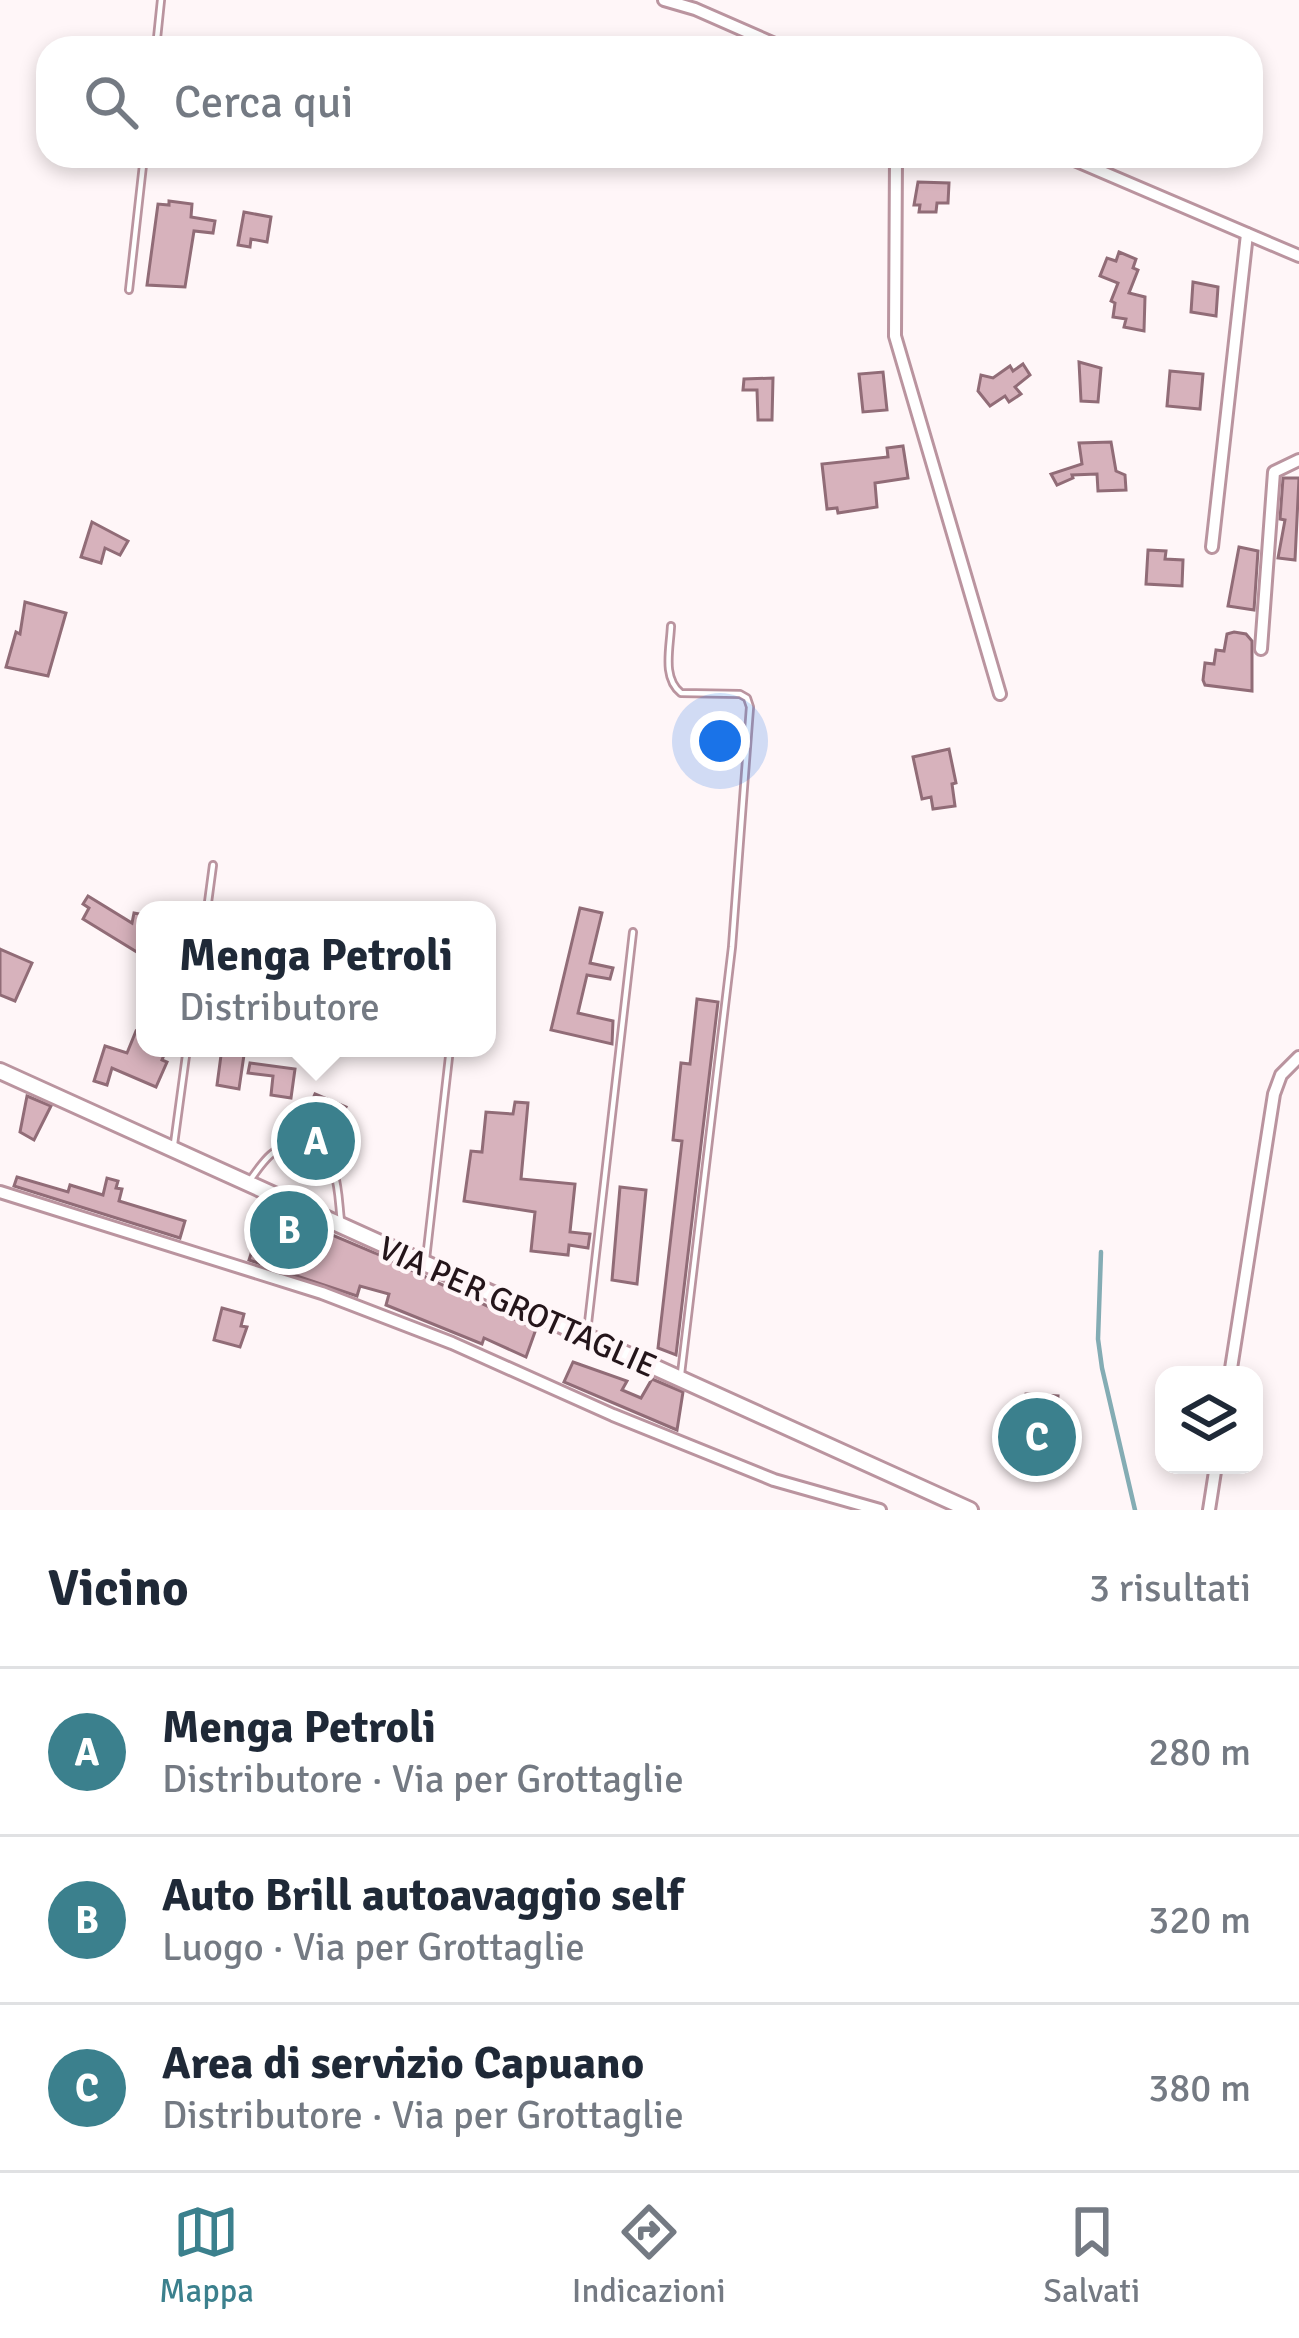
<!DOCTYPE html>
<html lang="it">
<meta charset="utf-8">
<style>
:root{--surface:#fff;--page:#f2f2f3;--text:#1f2937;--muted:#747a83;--line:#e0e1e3;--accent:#3b808d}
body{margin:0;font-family:Signika,sans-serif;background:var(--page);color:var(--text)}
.controls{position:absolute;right:36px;bottom:36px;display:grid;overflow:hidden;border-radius:24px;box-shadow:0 6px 18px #0003}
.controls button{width:108px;height:108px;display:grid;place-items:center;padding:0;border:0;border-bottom:3px solid var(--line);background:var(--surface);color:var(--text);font:60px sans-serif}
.you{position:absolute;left:720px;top:741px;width:42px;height:42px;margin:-30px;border:9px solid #fff;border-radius:50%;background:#1a73e8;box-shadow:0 0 0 18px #1a73e833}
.badge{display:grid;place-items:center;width:78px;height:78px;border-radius:50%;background:var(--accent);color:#fff;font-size:39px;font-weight:700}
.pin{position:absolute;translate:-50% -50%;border:6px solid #fff;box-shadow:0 3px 12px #0006}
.popup{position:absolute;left:136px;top:901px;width:360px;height:156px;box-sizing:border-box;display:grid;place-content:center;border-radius:24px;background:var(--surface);filter:drop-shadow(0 3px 9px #0005);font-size:39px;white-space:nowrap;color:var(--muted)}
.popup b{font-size:45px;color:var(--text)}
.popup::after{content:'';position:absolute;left:50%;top:100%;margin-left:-24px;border:24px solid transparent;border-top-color:var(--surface)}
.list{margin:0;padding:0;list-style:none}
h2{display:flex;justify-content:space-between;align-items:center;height:156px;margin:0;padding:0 48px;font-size:51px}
h2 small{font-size:39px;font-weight:400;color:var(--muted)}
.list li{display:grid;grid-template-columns:78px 1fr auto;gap:36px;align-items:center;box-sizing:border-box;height:168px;padding:0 48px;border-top:3px solid var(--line)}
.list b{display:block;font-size:45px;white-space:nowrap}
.list p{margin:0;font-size:39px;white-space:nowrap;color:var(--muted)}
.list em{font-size:39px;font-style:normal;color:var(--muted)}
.icon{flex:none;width:66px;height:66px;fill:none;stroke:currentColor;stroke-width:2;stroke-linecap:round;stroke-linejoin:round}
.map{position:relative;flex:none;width:1299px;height:1510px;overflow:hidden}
.search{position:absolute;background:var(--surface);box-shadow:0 6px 18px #0003;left:36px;right:36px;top:36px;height:132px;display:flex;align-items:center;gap:30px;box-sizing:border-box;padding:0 42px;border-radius:36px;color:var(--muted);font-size:45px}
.sheet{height:660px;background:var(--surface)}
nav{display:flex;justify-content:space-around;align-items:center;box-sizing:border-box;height:168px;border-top:3px solid var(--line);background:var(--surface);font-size:33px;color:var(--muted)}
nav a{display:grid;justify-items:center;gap:6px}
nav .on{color:var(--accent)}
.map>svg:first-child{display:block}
</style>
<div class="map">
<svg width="1299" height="1510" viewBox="0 0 1299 1510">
<rect width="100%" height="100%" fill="#fff6f8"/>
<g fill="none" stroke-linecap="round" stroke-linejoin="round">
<path stroke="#84acb4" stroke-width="4.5" d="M1101 1252 1098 1339 1102 1368 1135 1510"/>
</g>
<g fill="#d7b2bc" stroke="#916c77" stroke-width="3">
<path d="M918 182 949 183 948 203H937L936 212H919L920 205H914Z"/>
<path d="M169 201 192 204 191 217 215 221 213 233 194 231 185 287 147 285 158 204 169 205Z"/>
<path d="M244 212 271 217 267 242 251 239 250 247 238 245Z"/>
<path d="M1119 252 1136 259 1133 268 1138 270 1129 293 1145 297 1144 331 1124 327 1126 319 1113 317 1115 303 1111 301 1118 283 1100 276 1107 258 1116 261Z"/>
<path d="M1193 282 1218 287 1216 316 1191 312Z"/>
<path d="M1079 362 1101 368 1098 402 1081 401Z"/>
<path d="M1023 364 1030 375 1015 387 1021 394 1009 402 1005 396 990 406 978 391 981 375 993 378 1010 366 1013 371Z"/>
<path d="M1170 371 1203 374 1200 409 1167 406Z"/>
<path d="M883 372 887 410 863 412 859 374Z"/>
<path d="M773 378 772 420H758L757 390H743L744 379Z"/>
<path d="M1111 442 1116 471 1125 475 1126 490 1098 491 1097 474 1072 475 1073 478 1057 485 1051 474 1082 464 1079 443Z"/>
<path d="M903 446 908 478 875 483 877 507 838 513 837 508 827 509 822 464 888 457 887 448Z"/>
<path d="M1283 478H1299L1295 560 1278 558 1285 520 1280 519Z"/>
<path d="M92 522 128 541 120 555 105 548 101 563 81 557Z"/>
<path d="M1239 547 1258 551 1254 610 1228 606Z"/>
<path d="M1148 550 1166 551 1165 559 1183 560 1182 586 1146 584Z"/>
<path d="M25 602 66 613 48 676 6 667 16 632 20 634Z"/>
<path d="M1234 632 1246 634 1252 641V691L1205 685 1203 680 1205 663 1214 664 1216 650 1224 651 1227 634Z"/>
<path d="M949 749 956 783 952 784 955 806 933 809 931 797 922 799 913 757Z"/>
<path d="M88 896 132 923 134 913 145 915V957L83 919 89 908 83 904Z"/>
<path d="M580 908 602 913 590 963 613 968 610 979 587 975 578 1013 613 1021 612 1044 551 1030Z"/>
<path d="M0 949 32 963 15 1001 0 995Z"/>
<path d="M697 999 718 1002 676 1355 658 1348 682 1141 673 1140 681 1063 690 1064Z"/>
<path d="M136 1031 145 1035V1048H167L162 1060 167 1062 156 1087 112 1068 107 1085 94 1081 105 1046 127 1053Z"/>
<path d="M222 1048H245L239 1089 217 1085Z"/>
<path d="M250 1063 295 1069 291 1098 271 1095 273 1076 248 1073Z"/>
<path d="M315 1094 346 1107 323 1151 303 1143 317 1111 309 1108Z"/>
<path d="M27 1096 51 1106 34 1140 20 1132Z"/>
<path d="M515 1102 528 1103 521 1179 575 1184 570 1232 590 1234 588 1248 569 1245 568 1255 531 1251 535 1212 464 1201 471 1151 482 1152 486 1112 513 1114Z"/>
<path d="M17 1177 68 1192 70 1185 103 1195 107 1178 118 1181 116 1188 122 1189 119 1201 185 1221 180 1238 14 1186Z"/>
<path d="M620 1187 646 1190 637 1284 612 1280Z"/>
<path d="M266 1207 375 1253 536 1329 526 1357 484 1338 482 1344 386 1305 389 1294 360 1286 357 1296 249 1260Z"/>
<path d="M222 1308 244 1314 241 1326 247 1327 240 1347 214 1340Z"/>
<path d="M573 1362 627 1381 622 1390 641 1398 652 1379 683 1392 677 1430 564 1382Z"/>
<path d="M1026 1394 1058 1396 1056 1424 1024 1422Z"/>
</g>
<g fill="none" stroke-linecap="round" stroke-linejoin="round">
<defs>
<g id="service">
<path d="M156 48 161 0"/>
<path d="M129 290 144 156"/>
<path d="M671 626C670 649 662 678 681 693L740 694 747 698 750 707 732 947 681 1374"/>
<path d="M207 910 213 865"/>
<path d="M174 1144 187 1048"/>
<path d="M250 1180C257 1171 266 1156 276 1151 292 1141 328 1155 334 1173 339 1187 339 1206 341 1221"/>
<path d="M426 1259 450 1048"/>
<path d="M587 1332 633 932"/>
</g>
<g id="minor">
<path d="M664 0 695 9 784 48"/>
<path d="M896 156 895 336 1000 694"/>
<path d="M1065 156 1299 256"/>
<path d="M1212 547 1247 234"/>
<path d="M1261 649 1274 472 1299 460"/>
<path d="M0 1192 322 1293 452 1343 613 1415 774 1480 880 1510"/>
<path d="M1230 1375 1274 1094 1281 1075 1299 1057"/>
<path d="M1209 1510 1216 1465"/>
</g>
<path id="tertiary" d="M0 1071 970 1510"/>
</defs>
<use href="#service" stroke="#ba949f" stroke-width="10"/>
<use href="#minor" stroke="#ba949f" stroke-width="16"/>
<use href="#tertiary" stroke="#ba949f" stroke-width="20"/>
<use href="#service" stroke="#fff" stroke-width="4.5"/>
<use href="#minor" stroke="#fff" stroke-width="10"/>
<use href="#tertiary" stroke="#fff" stroke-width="14"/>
</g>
<g text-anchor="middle" stroke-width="9" stroke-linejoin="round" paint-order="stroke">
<g font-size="33" fill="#24151a" stroke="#fff6f8">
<text transform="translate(518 1306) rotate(24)" y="12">VIA PER GROTTAGLIE</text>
</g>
</g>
</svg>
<div class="controls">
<button><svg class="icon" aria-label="layers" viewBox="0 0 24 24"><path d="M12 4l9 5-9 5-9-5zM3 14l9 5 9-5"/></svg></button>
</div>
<div class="you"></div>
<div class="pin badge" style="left:316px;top:1141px">A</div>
<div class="popup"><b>Menga Petroli</b>Distributore</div>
<div class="pin badge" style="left:289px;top:1230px">B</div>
<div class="pin badge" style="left:1037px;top:1437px">C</div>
<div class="search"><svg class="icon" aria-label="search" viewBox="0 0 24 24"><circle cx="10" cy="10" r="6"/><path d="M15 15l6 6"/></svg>Cerca qui</div>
</div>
<section class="sheet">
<h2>Vicino<small>3 risultati</small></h2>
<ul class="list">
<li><span class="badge">A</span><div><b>Menga Petroli</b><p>Distributore · Via per Grottaglie</p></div><em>280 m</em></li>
<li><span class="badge">B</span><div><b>Auto Brill autoavaggio self</b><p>Luogo · Via per Grottaglie</p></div><em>320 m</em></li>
<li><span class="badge">C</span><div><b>Area di servizio Capuano</b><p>Distributore · Via per Grottaglie</p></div><em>380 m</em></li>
</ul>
</section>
<nav>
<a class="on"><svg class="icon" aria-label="map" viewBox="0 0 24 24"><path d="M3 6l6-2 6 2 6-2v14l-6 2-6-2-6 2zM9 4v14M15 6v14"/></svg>Mappa</a>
<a><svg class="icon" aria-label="directions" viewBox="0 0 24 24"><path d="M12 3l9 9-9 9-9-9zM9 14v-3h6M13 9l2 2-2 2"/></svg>Indicazioni</a>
<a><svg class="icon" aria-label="saved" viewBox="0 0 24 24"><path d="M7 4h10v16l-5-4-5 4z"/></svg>Salvati</a>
</nav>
